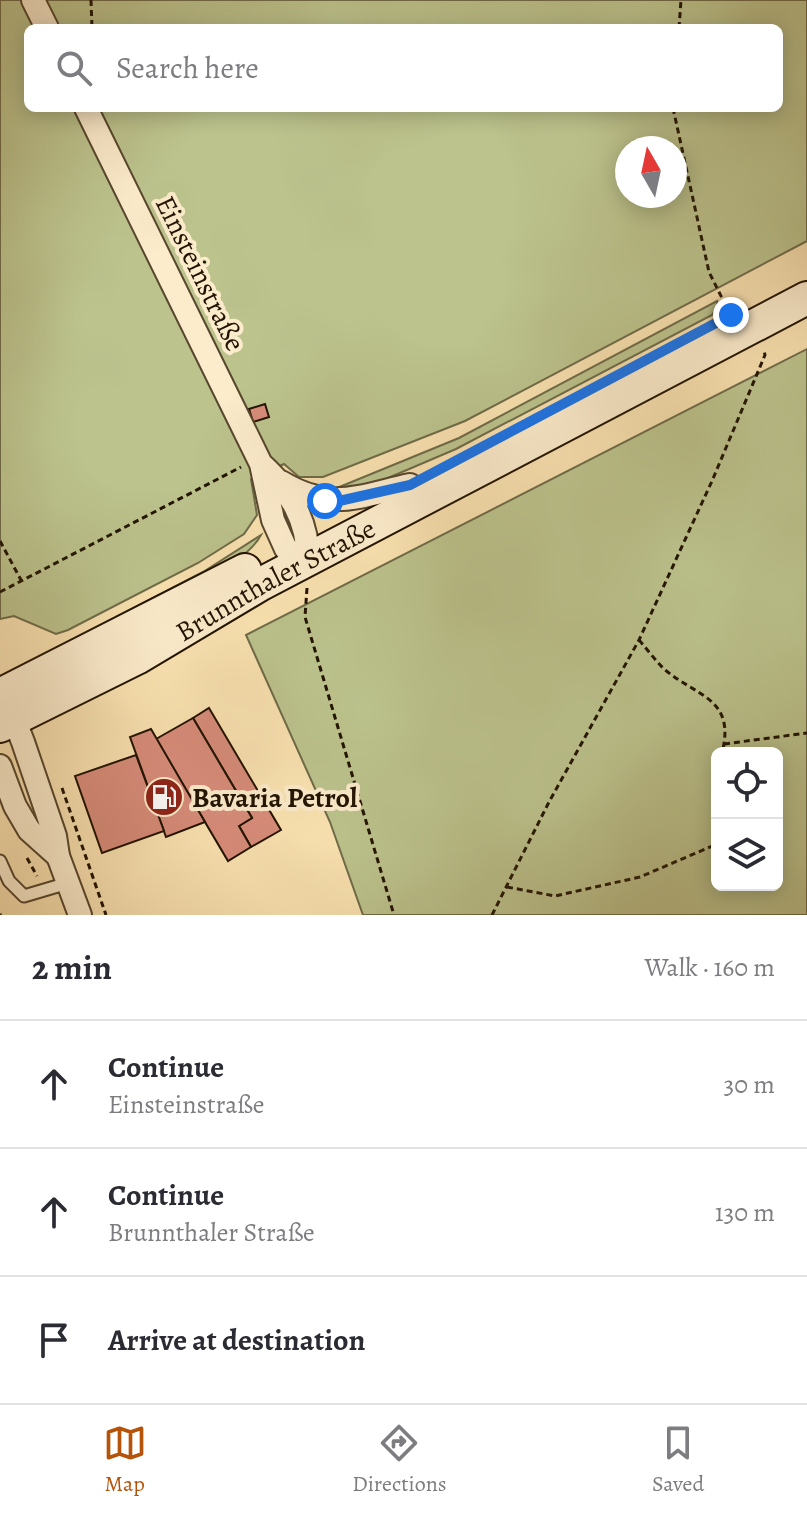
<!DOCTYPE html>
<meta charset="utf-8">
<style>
:root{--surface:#fff;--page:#f2f2f3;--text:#2b2b33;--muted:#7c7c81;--line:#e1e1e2;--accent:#b45309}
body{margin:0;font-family:Alegreya,serif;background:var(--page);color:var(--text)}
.controls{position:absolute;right:24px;bottom:24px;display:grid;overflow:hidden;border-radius:12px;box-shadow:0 4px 20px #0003}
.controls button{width:72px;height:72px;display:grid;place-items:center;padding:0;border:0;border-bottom:2px solid var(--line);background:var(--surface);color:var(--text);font:40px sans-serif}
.compass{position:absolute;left:615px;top:136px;width:72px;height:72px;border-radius:50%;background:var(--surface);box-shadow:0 4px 20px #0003;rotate:351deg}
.stop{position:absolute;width:24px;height:24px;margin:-18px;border:6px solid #1a73e8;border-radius:50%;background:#fff}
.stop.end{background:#1a73e8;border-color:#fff;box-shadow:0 2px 8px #0008}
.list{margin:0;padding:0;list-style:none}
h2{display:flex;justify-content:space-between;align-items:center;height:104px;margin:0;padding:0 32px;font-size:34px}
h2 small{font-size:26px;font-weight:400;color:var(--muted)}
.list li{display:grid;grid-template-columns:52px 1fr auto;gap:24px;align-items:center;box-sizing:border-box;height:128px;padding:0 32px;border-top:2px solid var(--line)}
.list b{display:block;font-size:30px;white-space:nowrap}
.list p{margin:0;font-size:26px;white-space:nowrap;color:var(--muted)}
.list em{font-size:26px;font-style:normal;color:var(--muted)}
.icon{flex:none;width:44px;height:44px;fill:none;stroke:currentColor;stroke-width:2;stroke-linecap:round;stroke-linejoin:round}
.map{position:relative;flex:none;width:807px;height:915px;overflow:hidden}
.search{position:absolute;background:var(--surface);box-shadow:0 4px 20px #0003;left:24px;right:24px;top:24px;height:88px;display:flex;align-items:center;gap:20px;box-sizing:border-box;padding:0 28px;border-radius:12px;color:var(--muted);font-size:30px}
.sheet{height:488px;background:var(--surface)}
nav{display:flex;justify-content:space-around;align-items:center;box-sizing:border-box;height:112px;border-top:2px solid var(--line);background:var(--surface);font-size:22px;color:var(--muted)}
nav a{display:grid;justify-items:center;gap:4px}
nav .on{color:var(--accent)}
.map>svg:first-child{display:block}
</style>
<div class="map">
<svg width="807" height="915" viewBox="0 0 807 915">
<rect width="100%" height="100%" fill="#fae2b1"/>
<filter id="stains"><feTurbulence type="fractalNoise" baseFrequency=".0025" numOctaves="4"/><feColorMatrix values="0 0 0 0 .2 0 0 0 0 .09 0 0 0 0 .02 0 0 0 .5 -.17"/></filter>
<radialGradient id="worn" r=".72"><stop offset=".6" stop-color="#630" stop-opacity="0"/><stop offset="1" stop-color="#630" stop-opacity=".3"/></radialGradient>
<g fill="#bcc38d" stroke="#6e6b48" stroke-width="2" fill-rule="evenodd">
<path d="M0 0H807V241L465 421 323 477H299L284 464 251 479 257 515 244 534 198 563 68 630 56 634 14 616 0 619ZM28 28H779V108H28ZM627 148H675V196H627Z"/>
<path d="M717 301 718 306 712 315 456 449 374 484 332 490 459 438Z"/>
<path d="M807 349V915H363L330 822 246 635ZM777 753V885H717V753Z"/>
<path d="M261 535C244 568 155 605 120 624L116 617 203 572Z"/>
</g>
<g fill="#d78c7a" stroke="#211302" stroke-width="2">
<path d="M265 404 269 417 253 422 249 409Z"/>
<path d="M209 708 281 830 251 847 239 826 252 818 193 718Z"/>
<path d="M193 718 252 818 239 826 251 847 228 861 156 739Z"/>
<path d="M151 729 205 822 166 837 130 737Z"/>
<path d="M136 755 164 831 102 853 75 776Z"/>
</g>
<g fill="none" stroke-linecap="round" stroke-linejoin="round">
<defs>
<path id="lane" d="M0 861 9 881 24 896 68 883"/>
<g id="street">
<path d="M33 0 47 28"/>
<path d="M86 108 261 464 273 520 286 549 308 560C308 520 290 490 261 464"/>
<path d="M281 482C330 512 359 496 410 485"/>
<path d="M4 709 14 719 23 742 55 836 58 856 80 915"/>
<path d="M0 766 15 806 29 830 58 856"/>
</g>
<g id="secondary">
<path d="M0 695 245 570"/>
<path id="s1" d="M0 726 137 658 261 584 807 298"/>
</g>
</defs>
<use href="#lane" stroke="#57472e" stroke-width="15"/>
<use href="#street" stroke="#57472e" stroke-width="26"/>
<use href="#secondary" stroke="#211302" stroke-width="36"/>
<g stroke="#211302" stroke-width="3" stroke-dasharray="6 4" stroke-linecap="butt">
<path d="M91 0 92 28"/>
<path d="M679 28 681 0"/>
<path d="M673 108 709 272 729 312"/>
<path d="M0 541 21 580"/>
<path d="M307 588 305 617 394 915"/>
<path d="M0 592 241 467"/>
<path d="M639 640C647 649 655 660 664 669 697 697 736 698 722 753"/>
<path d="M724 744 807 733"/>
<path d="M717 762 714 767 717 772"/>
<path d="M62 788 106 915"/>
<path d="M27 858 37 876"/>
<path d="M507 887 555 896 640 877 717 844"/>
<path d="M0 914 1 915"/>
<path d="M492 915 549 802 639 640 712 481 765 355 764 351"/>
</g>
<use href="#lane" stroke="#fceccc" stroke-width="11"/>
<use href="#street" stroke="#fceccc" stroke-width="22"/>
<use href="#secondary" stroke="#fceccc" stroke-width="32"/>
</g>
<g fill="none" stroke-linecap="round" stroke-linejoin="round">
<path stroke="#1a73e8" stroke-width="10" d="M325 501H339L410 485 731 315"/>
</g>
<defs>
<symbol id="fuel-disc" viewBox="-11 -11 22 22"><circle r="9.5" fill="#8f2418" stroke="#fceccc"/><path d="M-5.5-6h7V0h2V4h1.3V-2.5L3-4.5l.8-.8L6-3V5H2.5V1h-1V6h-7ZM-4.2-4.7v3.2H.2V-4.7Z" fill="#fff"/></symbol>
</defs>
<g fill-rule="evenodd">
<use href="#fuel-disc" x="142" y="775" width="44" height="44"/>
</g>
<g text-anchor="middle" stroke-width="8" stroke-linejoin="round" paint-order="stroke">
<g font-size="28" fill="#211302" stroke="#fceccc">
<text transform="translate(201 273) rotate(64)" y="10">Einsteinstraße</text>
<text dy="10" stroke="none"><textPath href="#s1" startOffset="312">Brunnthaler Straße</textPath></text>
</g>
<g font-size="28" font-weight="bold" fill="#211302" stroke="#fceccc" text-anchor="start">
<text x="192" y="807">Bavaria Petrol</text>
</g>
</g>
<rect width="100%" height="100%" filter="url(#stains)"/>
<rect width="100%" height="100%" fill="url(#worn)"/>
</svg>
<div class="controls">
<button><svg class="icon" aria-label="locate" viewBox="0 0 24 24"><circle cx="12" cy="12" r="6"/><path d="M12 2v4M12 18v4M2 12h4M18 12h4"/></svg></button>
<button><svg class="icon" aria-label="layers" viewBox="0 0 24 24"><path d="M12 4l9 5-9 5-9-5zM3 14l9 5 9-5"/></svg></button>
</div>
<svg class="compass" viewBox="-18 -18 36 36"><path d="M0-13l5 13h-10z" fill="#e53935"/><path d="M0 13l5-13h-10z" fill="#7c7c81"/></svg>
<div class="stop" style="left:325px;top:501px"></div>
<div class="stop end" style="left:731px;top:315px"></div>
<div class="search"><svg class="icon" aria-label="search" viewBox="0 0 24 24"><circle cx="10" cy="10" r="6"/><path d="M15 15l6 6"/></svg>Search here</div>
</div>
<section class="sheet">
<h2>2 min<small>Walk · 160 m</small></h2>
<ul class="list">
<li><svg class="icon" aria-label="ahead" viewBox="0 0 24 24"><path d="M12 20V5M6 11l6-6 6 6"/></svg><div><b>Continue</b><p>Einsteinstraße</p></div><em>30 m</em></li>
<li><svg class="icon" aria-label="ahead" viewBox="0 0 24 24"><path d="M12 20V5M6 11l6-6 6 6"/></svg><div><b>Continue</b><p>Brunnthaler Straße</p></div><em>130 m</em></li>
<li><svg class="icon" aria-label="arrive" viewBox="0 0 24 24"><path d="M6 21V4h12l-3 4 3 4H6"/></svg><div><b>Arrive at destination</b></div></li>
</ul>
</section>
<nav>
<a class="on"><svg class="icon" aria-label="map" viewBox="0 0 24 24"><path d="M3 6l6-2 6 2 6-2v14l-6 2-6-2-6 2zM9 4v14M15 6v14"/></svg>Map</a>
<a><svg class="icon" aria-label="directions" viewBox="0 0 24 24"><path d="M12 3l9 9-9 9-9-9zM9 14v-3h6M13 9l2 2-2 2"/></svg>Directions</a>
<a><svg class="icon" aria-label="saved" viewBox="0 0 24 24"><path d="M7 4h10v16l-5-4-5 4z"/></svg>Saved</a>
</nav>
